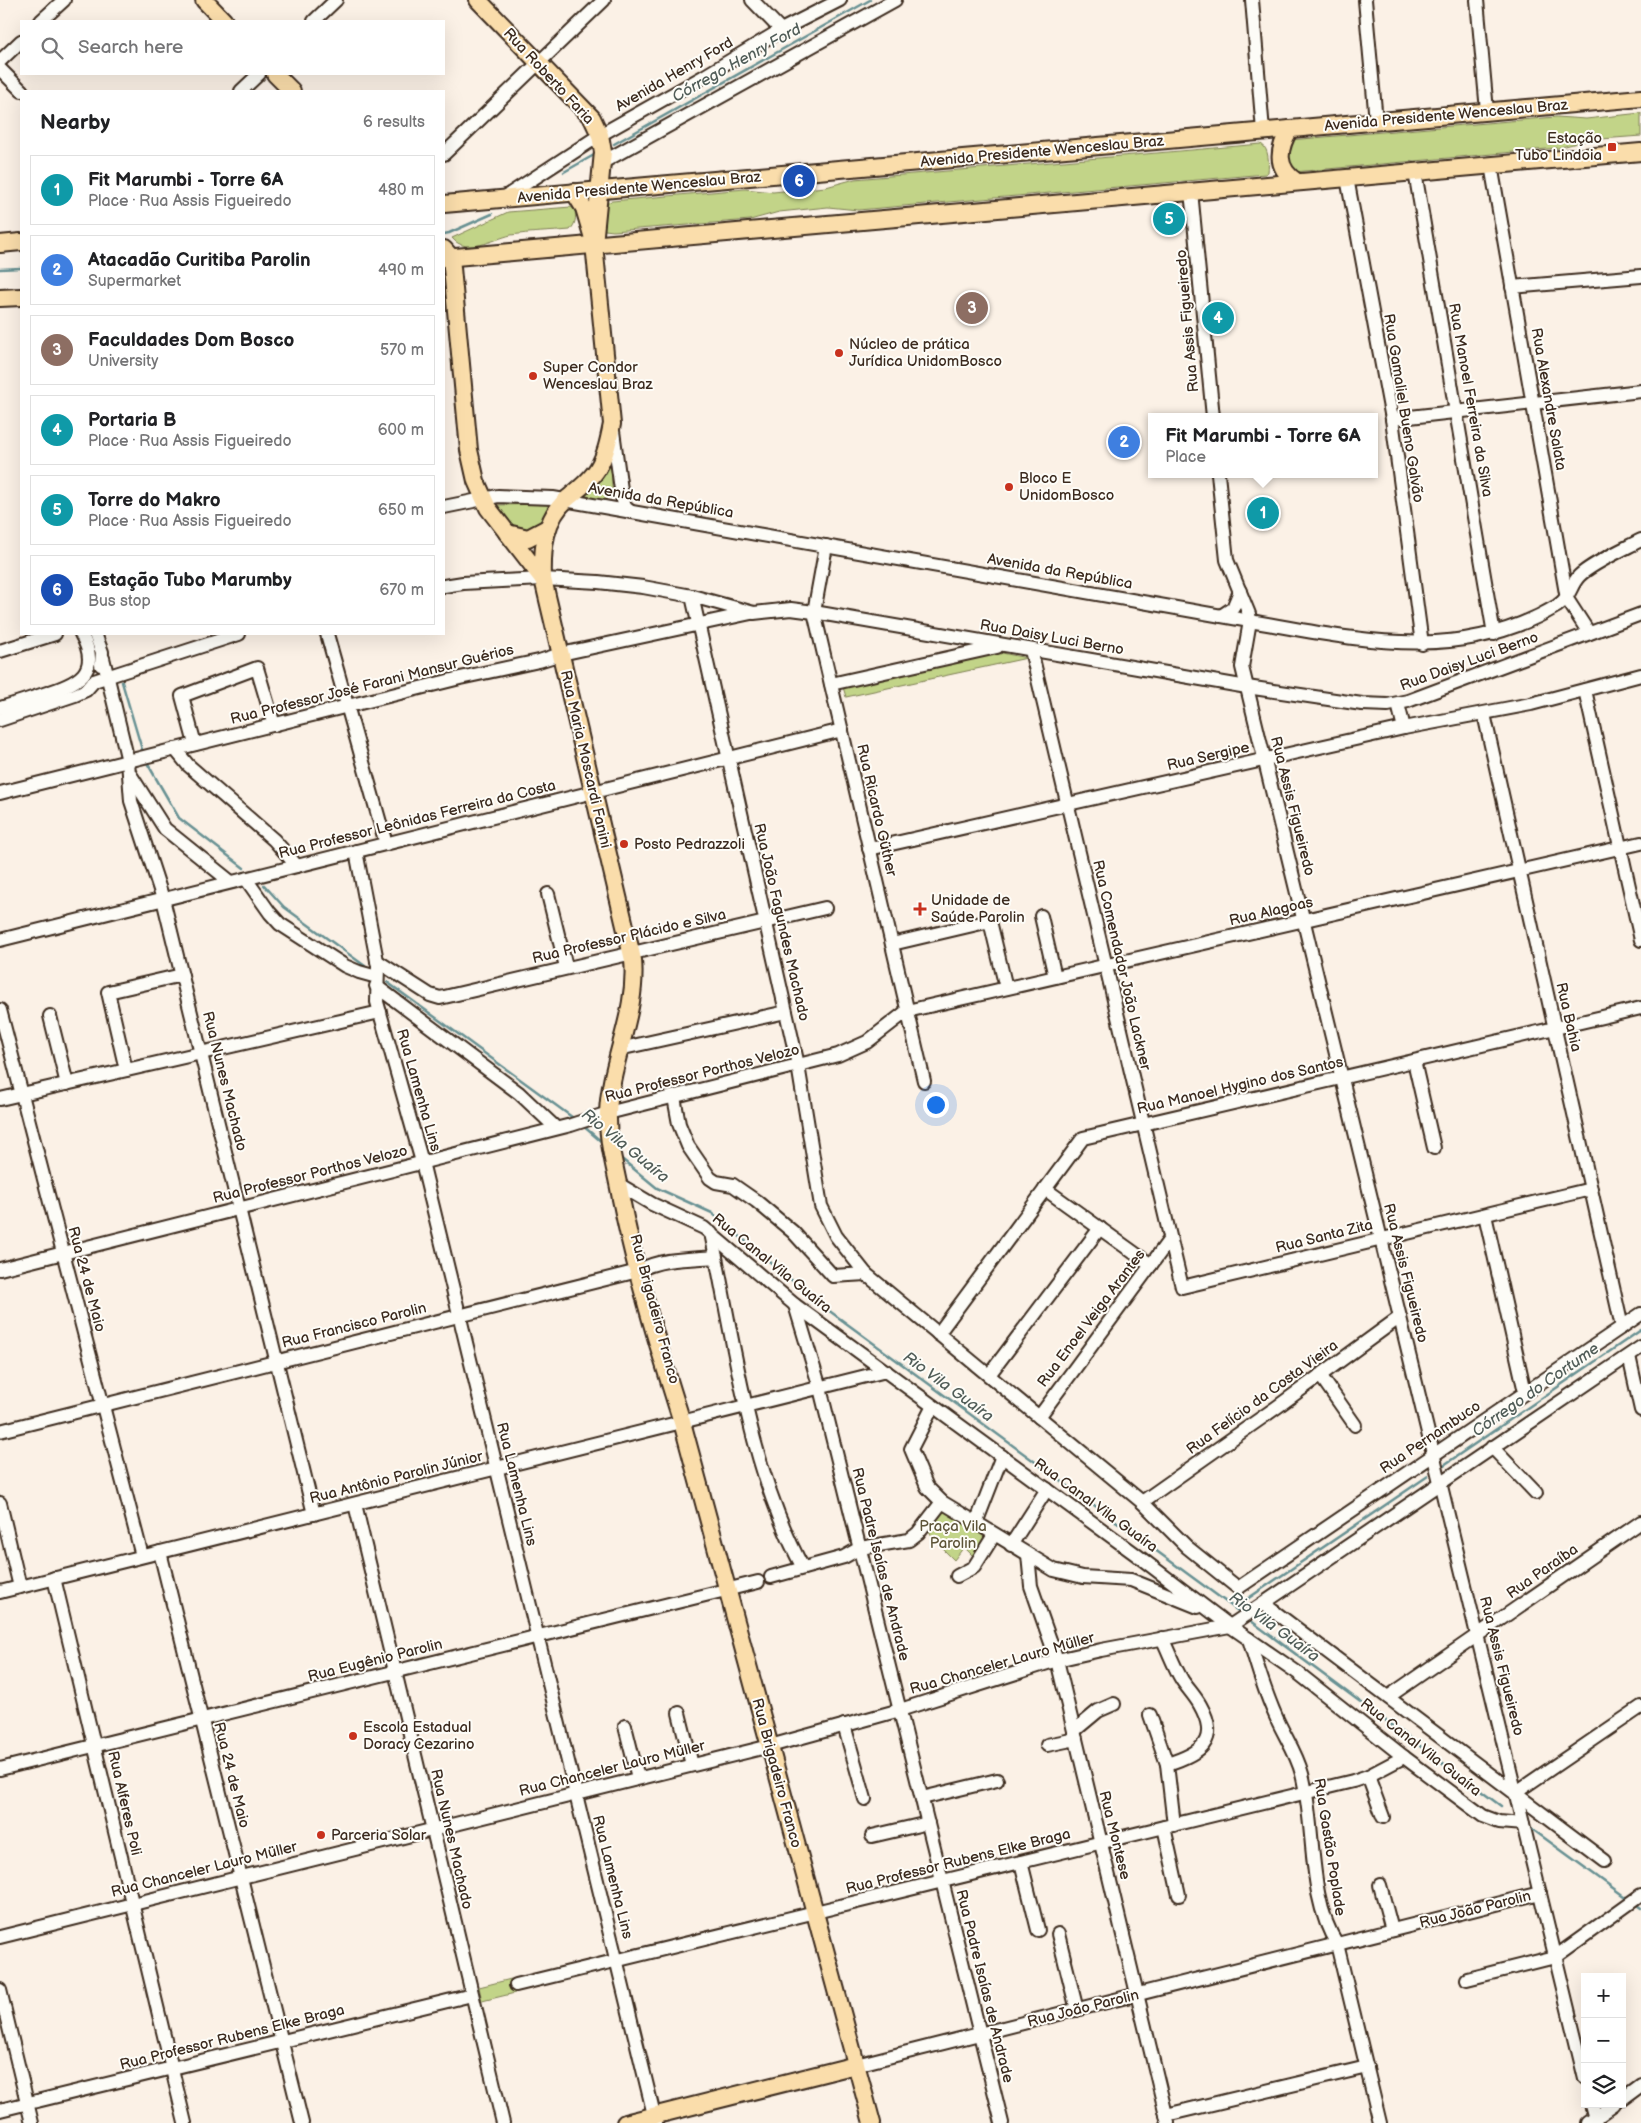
<!DOCTYPE html>
<meta charset="utf-8">
<style>
:root{--surface:#fff;--page:#f2f2f2;--text:#202124;--muted:#757577;--line:#e0e0e0;--accent:#d93025}
body{margin:0;font-family:"Balsamiq Sans",sans-serif;background:var(--page);color:var(--text)}
.controls{position:absolute;right:15px;bottom:15px;display:grid;overflow:hidden;border-radius:0px;box-shadow:0 5px 20px #0002}
.controls button{width:45px;height:45px;display:grid;place-items:center;padding:0;border:0;border-bottom:1px solid var(--line);background:var(--surface);color:var(--text);font:25px sans-serif}
.you{position:absolute;left:935px;top:1104px;width:18px;height:18px;margin:-12px;border:4px solid #fff;border-radius:50%;background:#1a73e8;box-shadow:0 0 0 8px #1a73e833}
.badge{display:grid;place-items:center;width:32px;height:32px;border-radius:50%;background:var(--accent);color:#fff;font-size:16px;font-weight:700}
.pin{position:absolute;translate:-50% -50%;border:2px solid #fff;box-shadow:0 1px 5px #0006}
.popup{position:absolute;left:1148px;top:413px;width:230px;height:65px;box-sizing:border-box;display:grid;place-content:center;border-radius:0px;background:var(--surface);filter:drop-shadow(0 1px 4px #0005);font-size:16px;white-space:nowrap;color:var(--muted)}
.popup b{font-size:19px;color:var(--text)}
.popup::after{content:'';position:absolute;left:50%;top:100%;margin-left:-10px;border:10px solid transparent;border-top-color:var(--surface)}
.list{margin:0;padding:0;list-style:none}
h2{display:flex;justify-content:space-between;align-items:center;height:65px;margin:0;padding:0 20px;font-size:21px}
h2 small{font-size:16px;font-weight:400;color:var(--muted)}
.list li{display:grid;grid-template-columns:32px 1fr auto;gap:15px;align-items:center;box-sizing:border-box;height:70px;margin:0 10px 10px;padding:0 10px;border:1px solid var(--line);border-radius:0px}
.list b{display:block;font-size:19px;white-space:nowrap}
.list p{margin:0;font-size:16px;white-space:nowrap;color:var(--muted)}
.list em{font-size:16px;font-style:normal;color:var(--muted)}
.icon{flex:none;width:28px;height:28px;fill:none;stroke:currentColor;stroke-width:2;stroke-linecap:round;stroke-linejoin:round}
.map{position:relative;flex:none;width:1641px;height:2123px;overflow:hidden}
.search{position:absolute;background:var(--surface);box-shadow:0 5px 20px #0002;left:20px;top:20px;width:425px;height:55px;display:flex;align-items:center;gap:12px;box-sizing:border-box;padding:0 18px;border-radius:0px;color:var(--muted);font-size:19px}
.panel{position:absolute;background:var(--surface);box-shadow:0 5px 20px #0002;left:20px;top:90px;width:425px;height:545px;border-radius:0px}
.map>svg:first-child{display:block}
</style>
<div class="map">
<svg width="1641" height="2123" viewBox="0 0 1641 2123">
<rect width="100%" height="100%" fill="#fbf1e6"/>
<filter id="ink" filterUnits="userSpaceOnUse"><feTurbulence type="fractalNoise" baseFrequency=".02" numOctaves="2"/><feDisplacementMap in="SourceGraphic" scale="10" xChannelSelector="R" yChannelSelector="G"/><feConvolveMatrix kernelMatrix="1 2 1 2 8 2 1 2 1" color-interpolation-filters="sRGB"/></filter>
<g filter="url(#ink)">
<g fill="#c2d488" stroke="#7e7f53">
<path d="M1641 113V136L1588 140 1558 148 1294 172 1288 167 1290 140 1556 117 1586 119Z"/>
<path d="M1261 144C1269 148 1269 163 1268 172L1265 174 858 210 828 207 779 212 750 220 613 231 605 230 603 227 605 206 607 202 612 201 745 189 773 192 826 187 855 179Z"/>
<path d="M571 207 575 210C576 219 576 223 570 230 551 232 530 232 511 235 493 239 467 256 452 238L508 212Z"/>
<path d="M613 455C614 468 609 482 614 495L603 500 580 496 600 479Z"/>
<path d="M556 504 539 528 517 532 494 505Z"/>
<path d="M1002 653 1027 658 846 697 843 687Z"/>
<path d="M942 1508 987 1538 975 1558 964 1547 954 1560 936 1542 927 1528Z"/>
<path d="M511 1979 515 1993 482 2001 479 1987Z"/>
</g>
<g fill="none" stroke-linecap="round" stroke-linejoin="round">
<g stroke="#679193" stroke-width="2.5">
<path d="M614 144 870 0"/>
<path d="M564 172 594 155"/>
<path d="M444 234 449 233 492 214"/>
<path d="M0 269 21 268"/>
<path d="M122 682 143 753"/>
<path d="M146 761 179 818 244 868"/>
<path d="M264 885 284 907 365 966"/>
<path d="M387 982 576 1120"/>
<path d="M582 1125 603 1143"/>
<path d="M618 1156 657 1188 712 1213 820 1304 1241 1613"/>
<path d="M1441 1467 1641 1330"/>
<path d="M1234 1608 1428 1476"/>
<path d="M1247 1618 1501 1806"/>
<path d="M1532 1829 1628 1899"/>
<path d="M1634 1904 1641 1909"/>
</g>
<defs>
<g id="minor">
<path d="M752 0 781 30"/>
<path d="M1252 0 1263 131"/>
<path d="M1365 0 1376 121"/>
<path d="M1477 0 1487 111"/>
<path d="M41 21 64 0"/>
<path d="M314 21 336 0"/>
<path d="M0 61 21 41"/>
<path d="M0 69 22 91"/>
<path d="M241 91 259 74"/>
<path d="M444 154 604 0"/>
<path d="M603 162 895 0"/>
<path d="M1491 165 1567 599 1589 633"/>
<path d="M1415 172 1494 634"/>
<path d="M1347 178 1392 419 1422 644"/>
<path d="M1191 191 1213 417"/>
<path d="M505 197 600 135 703 77 781 30 840 0"/>
<path d="M1512 287 1641 276"/>
<path d="M1392 419 1641 391"/>
<path d="M613 431 622 497 625 507 631 512"/>
<path d="M1218 474 1227 560 1249 614 1250 621 1242 667 1585 2079"/>
<path d="M444 507 498 496 553 498 1250 621C1355 639 1459 665 1557 606 1571 597 1569 587 1579 576 1591 564 1624 549 1641 540"/>
<path d="M826 546 814 612 924 1081"/>
<path d="M444 586 463 583 543 579 598 582 643 587 692 596 754 613 791 609 814 612 1247 687 1362 704 1388 705 1408 701 1641 614"/>
<path d="M692 596 798 1065 821 1206 836 1236 866 1274"/>
<path d="M1221 616 1233 608 1240 591"/>
<path d="M95 634 102 652 101 665"/>
<path d="M327 634 386 844"/>
<path d="M1031 650 1182 1287 1591 1189"/>
<path d="M0 651 55 634"/>
<path d="M103 658 128 761 131 801 163 899 314 1514"/>
<path d="M831 684 997 647"/>
<path d="M1585 690 1641 940"/>
<path d="M1398 704 1404 728"/>
<path d="M0 708C15 704 29 699 44 694 77 683 103 673 81 634"/>
<path d="M1484 714 1622 1327"/>
<path d="M0 720 75 695 86 690 94 681 239 634"/>
<path d="M195 744 182 696 257 668 274 725"/>
<path d="M175 749 188 765 274 840 297 866"/>
<path d="M130 774 165 829 231 882"/>
<path d="M0 793 460 678 539 661 561 654 751 613"/>
<path d="M869 849 1404 728 1531 704 1641 675"/>
<path d="M356 851 378 966 377 1002 422 1162 656 2123"/>
<path d="M246 879 270 913 280 924 345 966 359 972 377 977"/>
<path d="M548 894 566 967"/>
<path d="M1041 916 1055 977"/>
<path d="M0 940 842 730"/>
<path d="M892 944 990 921 1006 988"/>
<path d="M377 961 430 995 440 998 825 908"/>
<path d="M376 986 519 1093 556 1128"/>
<path d="M0 1010 142 1556"/>
<path d="M50 1016 67 1084"/>
<path d="M619 1049 786 1012"/>
<path d="M1414 1061 1434 1148"/>
<path d="M126 1070 108 992 182 975"/>
<path d="M674 1097 679 1124 688 1146 710 1178 716 1182 733 1185 756 1201 793 1232 833 1276 866 1274 1142 1502 1187 1547 1238 1588 1641 1314"/>
<path d="M0 1099 380 1012"/>
<path d="M618 1184 652 1204 704 1228 795 1305 1134 1553 1230 1626 1298 1673 1404 1757 1483 1816 1499 1822 1523 1824"/>
<path d="M1045 1189 1151 1265"/>
<path d="M1485 1215 1525 1392"/>
<path d="M711 1233C735 1346 748 1466 803 1568"/>
<path d="M0 1269 571 1125 608 1113 838 1055 867 1042 907 1011 1641 843"/>
<path d="M795 1305 820 1388 1002 2123"/>
<path d="M938 1334 1083 1138 1641 1008"/>
<path d="M1629 1356 1641 1410"/>
<path d="M989 1375 1100 1228"/>
<path d="M1320 1375 1355 1425"/>
<path d="M933 1406 911 1449 927 1487 942 1502 1054 1570 1083 1577 1131 1580 1198 1607"/>
<path d="M1039 1417 1170 1239"/>
<path d="M0 1431 638 1271C660 1258 691 1259 716 1257"/>
<path d="M1492 1447 1536 1493"/>
<path d="M1142 1502 1277 1407 1400 1317"/>
<path d="M0 1503 20 1587"/>
<path d="M355 1504 503 2123"/>
<path d="M976 1523 1002 1456"/>
<path d="M1011 1545 1047 1489"/>
<path d="M160 1552 302 2123"/>
<path d="M1028 1555 1031 1586 1057 1660 1168 2123"/>
<path d="M957 1576 974 1567 994 1535"/>
<path d="M771 1577 844 1557 860 1548 909 1540 918 1533 942 1502"/>
<path d="M54 1578 185 2123"/>
<path d="M0 1592 886 1371"/>
<path d="M1264 1604 1605 1861"/>
<path d="M1162 1638C1169 1652 1174 1667 1182 1680 1188 1689 1195 1696 1200 1705 1221 1742 1199 1754 1167 1764"/>
<path d="M1249 1639C1257 1666 1265 1693 1277 1719 1285 1737 1297 1754 1302 1774 1316 1827 1307 1897 1337 1944L1380 2123"/>
<path d="M1388 1697 1641 1522"/>
<path d="M679 1713 692 1765"/>
<path d="M1150 1715 1167 1764 1174 1825"/>
<path d="M844 1725 865 1799"/>
<path d="M625 1726 638 1778"/>
<path d="M1074 1731 1098 1711 1114 1704"/>
<path d="M1047 1745 1076 1739"/>
<path d="M0 1769 758 1582"/>
<path d="M1368 1776 1383 1817"/>
<path d="M1515 1793 1641 1707"/>
<path d="M922 1798 997 1780"/>
<path d="M1164 1827 1179 1895"/>
<path d="M872 1836 928 1823"/>
<path d="M1021 1862 1038 1930"/>
<path d="M1380 1885 1392 1930"/>
<path d="M1058 1934 1077 2010"/>
<path d="M0 1937 770 1746 900 1710 1057 1660 1101 1650 1230 1626 1641 1347"/>
<path d="M1467 1979 1555 1957 1641 1895"/>
<path d="M516 1985 1353 1781 1368 1776 1404 1757"/>
<path d="M0 1990 32 2123"/>
<path d="M856 2065 1540 1893"/>
<path d="M1622 2099 1641 2085"/>
<path d="M1591 2104 1596 2123"/>
<path d="M0 2110 472 1995"/>
<path d="M1166 2115 1367 2067"/>
<path d="M1587 2123 1614 2104"/>
</g>
<g id="major">
<path d="M204 0 224 21"/>
<path d="M478 0 592 118 600 135 603 152 594 244 612 424C609 439 606 455 598 468 591 480 579 489 568 498 544 519 542 548 543 579L633 960C638 1012 610 1061 608 1113 607 1143 616 1169 621 1199 636 1274 659 1349 682 1422L872 2123"/>
<path d="M275 74 292 91"/>
<path d="M1290 129C1278 149 1275 168 1297 182"/>
<path d="M574 192 584 208 592 235"/>
<path d="M444 204 1641 98"/>
<path d="M0 244 21 242"/>
<path d="M444 249 451 257 469 450 476 481 488 508 543 579"/>
<path d="M444 258 1641 152"/>
<path d="M0 298 21 297"/>
<path d="M507 533 528 538 547 528"/>
<path d="M625 2123 856 2065"/>
</g>
</defs>
<use href="#minor" stroke="#3b2a1e" stroke-width="16"/>
<use href="#major" stroke="#3b2a1e" stroke-width="20"/>
<use href="#minor" stroke="#fdfcf7" stroke-width="12"/>
<use href="#major" stroke="#faddab" stroke-width="16"/>
</g>
</g>
<g fill="#c8321e" stroke="#fdfcf7" stroke-width="2">
<rect x="1607" y="142" width="10" height="10" rx="2.5"/>
<circle cx="839" cy="353" r="5"/>
<circle cx="533" cy="376" r="5"/>
<circle cx="1009" cy="487" r="5"/>
<circle cx="624" cy="844" r="5"/>
<path d="M917.5 901.5h5v5h5v5h-5v5h-5v-5h-5v-5h5z"/>
<circle cx="353" cy="1736" r="5"/>
<circle cx="321" cy="1835" r="5"/>
</g>
<g text-anchor="middle" stroke-width="4" stroke-linejoin="round" paint-order="stroke">
<g font-size="15" fill="#3b2a1e" stroke="#fdfcf7">
<text transform="translate(674 74) rotate(-30)" y="5">Avenida Henry Ford</text>
<text transform="translate(549 76) rotate(47)" y="5">Rua Roberto Faria</text>
<text transform="translate(1446 115) rotate(-5)" y="5">Avenida Presidente Wenceslau Braz</text>
<text transform="translate(1042 151) rotate(-5)" y="5">Avenida Presidente Wenceslau Braz</text>
<text transform="translate(639 187) rotate(-5)" y="5">Avenida Presidente Wenceslau Braz</text>
<text transform="translate(1187 321) rotate(-95)" y="5">Rua Assis Figueiredo</text>
<text transform="translate(1549 399) rotate(80)" y="5">Rua Alexandre Salata</text>
<text transform="translate(1471 400) rotate(80)" y="5">Rua Manoel Ferreira da Silva</text>
<text transform="translate(1404 408) rotate(81)" y="5">Rua Gamaliel Bueno Galvão</text>
<text transform="translate(661 500) rotate(10)" y="5">Avenida da República</text>
<text transform="translate(1060 571) rotate(10)" y="5">Avenida da República</text>
<text transform="translate(1052 637) rotate(10)" y="5">Rua Daisy Luci Berno</text>
<text transform="translate(1469 661) rotate(-20)" y="5">Rua Daisy Luci Berno</text>
<text transform="translate(372 684) rotate(-14)" y="5">Rua Professor José Farani Mansur Guérios</text>
<text transform="translate(1208 756) rotate(-13)" y="5">Rua Sergipe</text>
<text transform="translate(586 759) rotate(77)" y="5">Rua Maria Moscardi Fanini</text>
<text transform="translate(1293 806) rotate(76)" y="5">Rua Assis Figueiredo</text>
<text transform="translate(877 810) rotate(77)" y="5">Rua Ricardo Güther</text>
<text transform="translate(417 819) rotate(-14)" y="5">Rua Professor Leônidas Ferreira da Costa</text>
<text transform="translate(1271 911) rotate(-13)" y="5">Rua Alagoas</text>
<text transform="translate(782 922) rotate(77)" y="5">Rua João Fagundes Machado</text>
<text transform="translate(629 936) rotate(-13)" y="5">Rua Professor Plácido e Silva</text>
<text transform="translate(1122 965) rotate(77)" y="5">Rua Comendador João Lackner</text>
<text transform="translate(1569 1017) rotate(77)" y="5">Rua Bahia</text>
<text transform="translate(702 1073) rotate(-14)" y="5">Rua Professor Porthos Velozo</text>
<text transform="translate(225 1081) rotate(76)" y="5">Rua Nunes Machado</text>
<text transform="translate(1240 1085) rotate(-13)" y="5">Rua Manoel Hygino dos Santos</text>
<text transform="translate(419 1090) rotate(74)" y="5">Rua Lamenha Lins</text>
<text transform="translate(310 1174) rotate(-14)" y="5">Rua Professor Porthos Velozo</text>
<text transform="translate(1324 1236) rotate(-14)" y="5">Rua Santa Zita</text>
<text transform="translate(772 1263) rotate(39)" y="5">Rua Canal Vila Guaíra</text>
<text transform="translate(1406 1273) rotate(76)" y="5">Rua Assis Figueiredo</text>
<text transform="translate(87 1279) rotate(75)" y="5">Rua 24 de Maio</text>
<text transform="translate(655 1309) rotate(75)" y="5">Rua Brigadeiro Franco</text>
<text transform="translate(1091 1318) rotate(-53)" y="5">Rua Enoel Veiga Arantes</text>
<text transform="translate(354 1325) rotate(-14)" y="5">Rua Francisco Parolin</text>
<text transform="translate(1262 1397) rotate(-36)" y="5">Rua Felício da Costa Vieira</text>
<text transform="translate(1430 1437) rotate(-34)" y="5">Rua Pernambuco</text>
<text transform="translate(396 1477) rotate(-14)" y="5">Rua Antônio Parolin Júnior</text>
<text transform="translate(517 1484) rotate(76)" y="5">Rua Lamenha Lins</text>
<text transform="translate(1096 1505) rotate(36)" y="5">Rua Canal Vila Guaíra</text>
<text transform="translate(881 1564) rotate(76)" y="5">Rua Padre Isaías de Andrade</text>
<text transform="translate(1542 1571) rotate(-35)" y="5">Rua Paraíba</text>
<text transform="translate(375 1660) rotate(-14)" y="5">Rua Eugênio Parolin</text>
<text transform="translate(1002 1663) rotate(-16)" y="5">Rua Chanceler Lauro Müller</text>
<text transform="translate(1502 1666) rotate(76)" y="5">Rua Assis Figueiredo</text>
<text transform="translate(1421 1747) rotate(38)" y="5">Rua Canal Vila Guaíra</text>
<text transform="translate(612 1768) rotate(-14)" y="5">Rua Chanceler Lauro Müller</text>
<text transform="translate(777 1773) rotate(75)" y="5">Rua Brigadeiro Franco</text>
<text transform="translate(232 1775) rotate(76)" y="5">Rua 24 de Maio</text>
<text transform="translate(125 1803) rotate(77)" y="5">Rua Alferes Poli</text>
<text transform="translate(1115 1835) rotate(76)" y="5">Rua Montese</text>
<text transform="translate(452 1839) rotate(77)" y="5">Rua Nunes Machado</text>
<text transform="translate(1330 1847) rotate(81)" y="5">Rua Gastão Poplade</text>
<text transform="translate(958 1861) rotate(-14)" y="5">Rua Professor Rubens Elke Braga</text>
<text transform="translate(204 1869) rotate(-14)" y="5">Rua Chanceler Lauro Müller</text>
<text transform="translate(613 1877) rotate(76)" y="5">Rua Lamenha Lins</text>
<text transform="translate(1475 1909) rotate(-14)" y="5">Rua João Parolin</text>
<text transform="translate(985 1986) rotate(76)" y="5">Rua Padre Isaías de Andrade</text>
<text transform="translate(1083 2008) rotate(-14)" y="5">Rua João Parolin</text>
<text transform="translate(232 2037) rotate(-14)" y="5">Rua Professor Rubens Elke Braga</text>
</g>
<g font-size="15" fill="#3b2a1e" stroke="#fdfcf7" text-anchor="start">
<text x="1602" y="143" text-anchor="end">Estação<tspan x="1602" dy="17">Tubo Lindoia</tspan></text>
<text x="849" y="349">Núcleo de prática<tspan x="849" dy="17">Jurídica UnidomBosco</tspan></text>
<text x="543" y="372">Super Condor<tspan x="543" dy="17">Wenceslau Braz</tspan></text>
<text x="1019" y="483">Bloco E<tspan x="1019" dy="17">UnidomBosco</tspan></text>
<text x="634" y="849">Posto Pedrazzoli</text>
<text x="931" y="905">Unidade de<tspan x="931" dy="17">Saúde Parolin</tspan></text>
<text x="363" y="1732">Escola Estadual<tspan x="363" dy="17">Doracy Cezarino</tspan></text>
<text x="331" y="1840">Parceria Solar</text>
</g>
<g font-size="15" fill="#5d5438" stroke="#fdfcf7">
<text x="953" y="1531">Praça Vila<tspan x="953" dy="17">Parolin</tspan></text>
</g>
<g font-size="16" font-style="italic" fill="#515d58" stroke="#fdfcf7">
<text transform="translate(736 62) rotate(-29)" y="6">Córrego Henry Ford</text>
<text transform="translate(626 1145) rotate(39)" y="6">Rio Vila Guaíra</text>
<text transform="translate(949 1386) rotate(36)" y="6">Rio Vila Guaíra</text>
<text transform="translate(1535 1389) rotate(-35)" y="6">Córrego do Cortume</text>
<text transform="translate(1275 1626) rotate(36)" y="6">Rio Vila Guaíra</text>
</g>
</g>
</svg>
<div class="controls">
<button>+</button>
<button>−</button>
<button><svg class="icon" aria-label="layers" viewBox="0 0 24 24"><path d="M12 4l9 5-9 5-9-5zM3 14l9 5 9-5"/></svg></button>
</div>
<div class="you"></div>
<div class="pin badge" style="left:1263px;top:513px;background:#0f9aa8">1</div>
<div class="popup"><b>Fit Marumbi - Torre 6A</b>Place</div>
<div class="pin badge" style="left:1124px;top:442px;background:#3f7fe0">2</div>
<div class="pin badge" style="left:972px;top:308px;background:#8d6e63">3</div>
<div class="pin badge" style="left:1218px;top:318px;background:#0f9aa8">4</div>
<div class="pin badge" style="left:1169px;top:219px;background:#0f9aa8">5</div>
<div class="pin badge" style="left:799px;top:181px;background:#1a4fb4">6</div>
<div class="search"><svg class="icon" aria-label="search" viewBox="0 0 24 24"><circle cx="10" cy="10" r="6"/><path d="M15 15l6 6"/></svg>Search here</div>
<section class="panel">
<h2>Nearby<small>6 results</small></h2>
<ul class="list">
<li><span class="badge" style="background:#0f9aa8">1</span><div><b>Fit Marumbi - Torre 6A</b><p>Place · Rua Assis Figueiredo</p></div><em>480 m</em></li>
<li><span class="badge" style="background:#3f7fe0">2</span><div><b>Atacadão Curitiba Parolin</b><p>Supermarket</p></div><em>490 m</em></li>
<li><span class="badge" style="background:#8d6e63">3</span><div><b>Faculdades Dom Bosco</b><p>University</p></div><em>570 m</em></li>
<li><span class="badge" style="background:#0f9aa8">4</span><div><b>Portaria B</b><p>Place · Rua Assis Figueiredo</p></div><em>600 m</em></li>
<li><span class="badge" style="background:#0f9aa8">5</span><div><b>Torre do Makro</b><p>Place · Rua Assis Figueiredo</p></div><em>650 m</em></li>
<li><span class="badge" style="background:#1a4fb4">6</span><div><b>Estação Tubo Marumby</b><p>Bus stop</p></div><em>670 m</em></li>
</ul>
</section>
</div>
